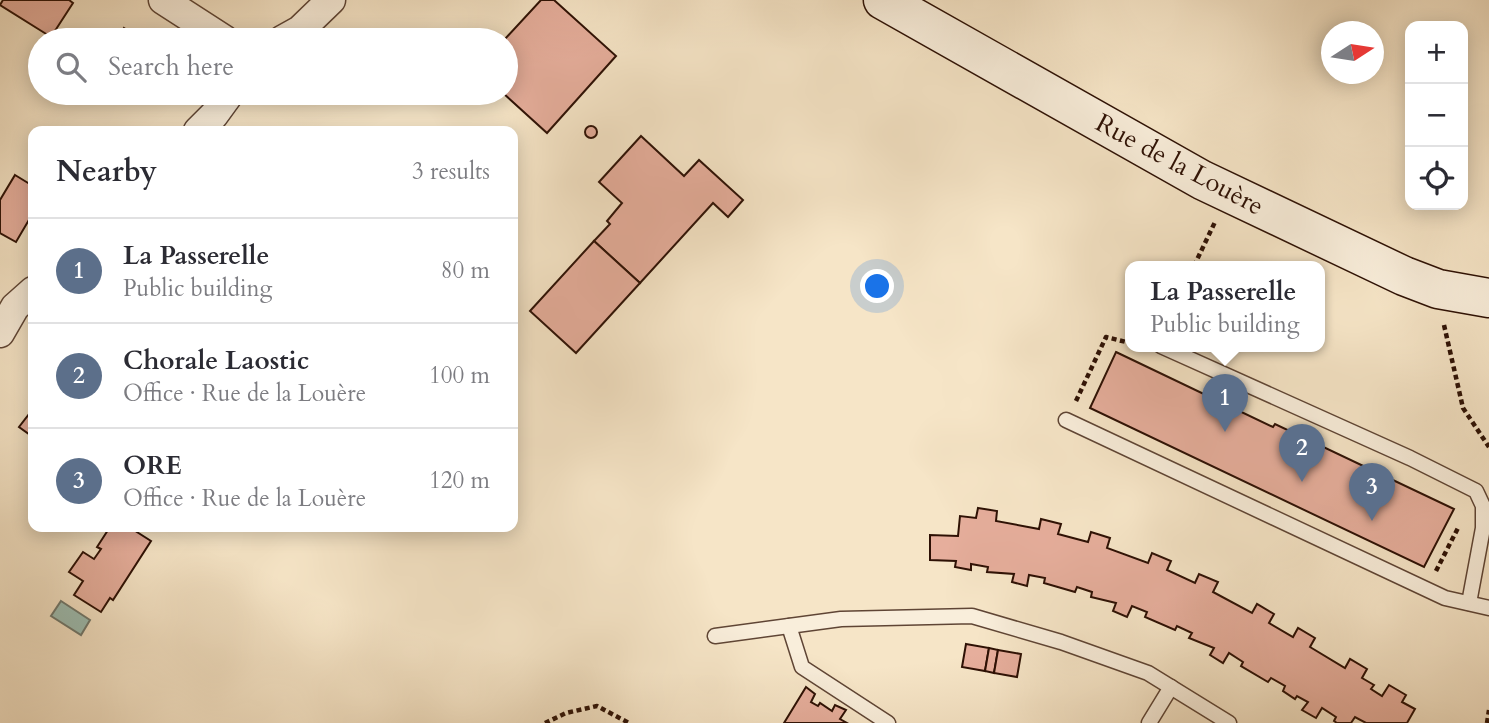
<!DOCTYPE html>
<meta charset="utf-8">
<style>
:root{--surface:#fff;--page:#f2f2f3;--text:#2b2b33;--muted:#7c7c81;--line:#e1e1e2;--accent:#ea580c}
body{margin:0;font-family:Cardo,serif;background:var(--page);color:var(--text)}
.controls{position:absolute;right:21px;top:21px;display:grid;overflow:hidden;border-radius:14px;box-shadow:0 4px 18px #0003}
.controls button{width:63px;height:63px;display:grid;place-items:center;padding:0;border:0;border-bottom:2px solid var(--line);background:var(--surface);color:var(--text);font:35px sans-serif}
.compass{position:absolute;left:1321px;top:21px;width:63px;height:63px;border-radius:50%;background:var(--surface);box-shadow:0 4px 18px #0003;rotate:78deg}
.you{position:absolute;left:878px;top:287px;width:24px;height:24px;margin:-18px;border:5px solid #fff;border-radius:50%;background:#1a73e8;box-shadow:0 0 0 10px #1a73e833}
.badge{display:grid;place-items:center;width:46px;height:46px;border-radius:50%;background:var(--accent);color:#fff;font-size:23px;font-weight:700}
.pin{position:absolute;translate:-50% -58px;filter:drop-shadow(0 2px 4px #0008)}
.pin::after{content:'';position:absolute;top:37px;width:24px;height:21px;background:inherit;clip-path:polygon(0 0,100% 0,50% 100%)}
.popup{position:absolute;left:1125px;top:261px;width:200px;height:91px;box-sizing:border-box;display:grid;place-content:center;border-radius:14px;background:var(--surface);filter:drop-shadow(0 2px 5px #0005);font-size:23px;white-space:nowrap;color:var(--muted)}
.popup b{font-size:26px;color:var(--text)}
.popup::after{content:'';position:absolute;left:50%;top:100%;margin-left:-14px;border:14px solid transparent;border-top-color:var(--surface)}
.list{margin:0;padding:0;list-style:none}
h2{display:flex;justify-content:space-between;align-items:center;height:91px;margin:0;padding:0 28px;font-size:30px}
h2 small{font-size:23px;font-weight:400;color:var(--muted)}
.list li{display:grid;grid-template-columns:46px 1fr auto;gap:21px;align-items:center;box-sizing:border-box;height:105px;padding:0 28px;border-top:2px solid var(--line)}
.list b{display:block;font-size:26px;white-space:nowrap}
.list p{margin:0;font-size:23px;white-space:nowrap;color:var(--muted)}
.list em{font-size:23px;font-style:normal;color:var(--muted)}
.icon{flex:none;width:38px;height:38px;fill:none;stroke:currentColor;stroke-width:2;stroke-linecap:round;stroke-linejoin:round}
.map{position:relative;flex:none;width:1489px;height:723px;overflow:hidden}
.search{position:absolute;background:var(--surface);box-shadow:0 4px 18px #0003;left:28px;top:28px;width:490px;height:77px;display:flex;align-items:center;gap:18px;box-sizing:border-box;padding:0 24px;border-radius:38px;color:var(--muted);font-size:26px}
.panel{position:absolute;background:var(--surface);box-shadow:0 4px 18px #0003;left:28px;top:126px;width:490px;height:406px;border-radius:14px}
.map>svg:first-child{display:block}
</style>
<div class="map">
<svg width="1489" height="723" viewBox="0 0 1489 723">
<rect width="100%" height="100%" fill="#f6e5c7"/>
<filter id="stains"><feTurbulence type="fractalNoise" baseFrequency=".00286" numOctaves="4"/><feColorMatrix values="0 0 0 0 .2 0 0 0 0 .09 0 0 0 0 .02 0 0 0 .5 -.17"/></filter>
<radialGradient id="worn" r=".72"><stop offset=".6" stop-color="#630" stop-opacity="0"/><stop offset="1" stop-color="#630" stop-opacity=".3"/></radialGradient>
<path fill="#9dbfb4" stroke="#70796e" stroke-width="2" d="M61 601 90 620 81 635 51 616Z"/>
<g fill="#e6ae9c" stroke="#2d1004" stroke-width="2">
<path d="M3 0H69L73 3 51 37 0 5Z"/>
<path d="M541 0H554L616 56 547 133 503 93H506V40H504Z"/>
<path d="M124 28 144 40H117Z"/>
<path d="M118 93H135L130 100Z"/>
<circle cx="591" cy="132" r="6"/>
<path d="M641 136 684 176 699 160 743 200 728 217 713 203 640 283 594 241 610 224 607 221 622 203 599 182Z"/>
<path d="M15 175 33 186V213L16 242 0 233V200Z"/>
<path d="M594 241 640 283 576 353 530 311Z"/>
<path d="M1116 352 1273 427 1275 424 1454 509 1424 567 1090 408Z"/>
<path d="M33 409V437L19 427Z"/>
<path d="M978 508 997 511 996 521 1039 529 1041 519 1061 524 1058 534 1088 542 1091 532 1110 538 1107 548 1148 563 1152 553 1171 561 1167 570 1195 583 1199 574 1218 582 1213 592 1252 613 1257 604 1274 614 1269 623 1293 637 1298 628 1315 638 1310 647 1345 668 1350 659 1367 669 1362 678 1374 685 1371 689 1382 696 1389 685 1406 695 1402 702 1415 709 1407 723H1366L1355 717 1351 723H1337L1334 721 1336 717 1322 708 1316 718 1302 710 1308 702 1297 696 1295 699 1283 691 1285 686 1271 678 1268 682 1241 666 1243 662 1229 653 1223 663 1210 655 1214 648 1189 638 1192 633 1177 626 1175 630 1145 617 1147 612 1132 606 1127 617 1113 611 1116 603 1091 597 1092 592 1077 587 1075 592 1044 583 1045 578 1029 575 1027 586 1012 582 1014 574 987 572 988 567 971 564V570L955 567 956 561 930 560V535L958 536 960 516 976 518Z"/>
<path d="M110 527H129L151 541 113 600 110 598 101 612 74 595 83 581 69 572 83 552 94 559 101 549 97 547Z"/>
<path d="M966 644 989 648 985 671 962 667Z"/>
<path d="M989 648 998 650 994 673 985 671Z"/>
<path d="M998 650 1021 654 1017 677 994 673Z"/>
<path d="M806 687 815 694 811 702 818 706 820 703 832 711 835 705 846 710 840 719 847 723H784Z"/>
</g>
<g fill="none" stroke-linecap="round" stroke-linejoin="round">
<defs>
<g id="lane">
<path d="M1161 346 1410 458 1476 491 1483 506V528L1469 603"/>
<path d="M1066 420 1445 598 1489 608"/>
<path d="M789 626 802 667 888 723"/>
<path d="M715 636 841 619 972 616 1061 642 1148 673 1229 723"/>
<path d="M1149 723 1171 687"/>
</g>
<g id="street">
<path d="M163 0 225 40"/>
<path d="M282 40 300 30 331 0"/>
<path d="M198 131 214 115 230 93"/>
<path d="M0 333 15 307 33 291"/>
</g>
<path id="secondary" d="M883 0 1202 180 1404 276 1438 289 1489 298"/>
</defs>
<use href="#lane" stroke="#5f4535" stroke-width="17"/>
<use href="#street" stroke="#5f4535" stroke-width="31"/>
<use href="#secondary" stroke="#2d1004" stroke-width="41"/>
<g stroke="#2d1004" stroke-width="4.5" stroke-dasharray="5 3.5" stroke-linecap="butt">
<path d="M1194 266 1215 222"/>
<path d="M1444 325 1463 408 1489 447"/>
<path d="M1076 401 1106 337 1130 343"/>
<path d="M1436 571 1459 526"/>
<path d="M545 723 566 713 597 706 629 723"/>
<path d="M1487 723 1489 710"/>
</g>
<use href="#lane" stroke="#f9eedb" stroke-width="14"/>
<use href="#street" stroke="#f9eedb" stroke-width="28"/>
<use href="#secondary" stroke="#f9eedb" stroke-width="38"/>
</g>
<g text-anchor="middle" stroke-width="7" stroke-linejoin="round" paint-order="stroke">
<g font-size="26" fill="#2d1004" stroke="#f9eedb">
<text transform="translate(1180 164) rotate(28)" y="9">Rue de la Louère</text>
</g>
</g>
<rect width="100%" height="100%" filter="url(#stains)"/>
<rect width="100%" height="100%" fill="url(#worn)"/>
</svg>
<div class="controls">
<button>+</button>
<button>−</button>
<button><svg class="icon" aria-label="locate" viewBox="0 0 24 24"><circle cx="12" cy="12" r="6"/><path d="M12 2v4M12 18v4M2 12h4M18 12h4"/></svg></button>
</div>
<svg class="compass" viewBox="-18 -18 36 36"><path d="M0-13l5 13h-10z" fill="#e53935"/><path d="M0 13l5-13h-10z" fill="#7c7c81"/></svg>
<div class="you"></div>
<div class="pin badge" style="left:1225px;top:432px;background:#5c6f8a">1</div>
<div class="popup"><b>La Passerelle</b>Public building</div>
<div class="pin badge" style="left:1302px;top:482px;background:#5c6f8a">2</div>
<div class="pin badge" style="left:1372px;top:521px;background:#5c6f8a">3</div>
<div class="search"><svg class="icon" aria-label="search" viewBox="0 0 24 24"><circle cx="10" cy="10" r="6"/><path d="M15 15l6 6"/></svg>Search here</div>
<section class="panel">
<h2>Nearby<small>3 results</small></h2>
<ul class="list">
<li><span class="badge" style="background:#5c6f8a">1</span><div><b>La Passerelle</b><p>Public building</p></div><em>80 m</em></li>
<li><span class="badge" style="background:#5c6f8a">2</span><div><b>Chorale Laostic</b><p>Office · Rue de la Louère</p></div><em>100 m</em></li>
<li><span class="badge" style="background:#5c6f8a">3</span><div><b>ORE</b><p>Office · Rue de la Louère</p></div><em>120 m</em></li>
</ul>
</section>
</div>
